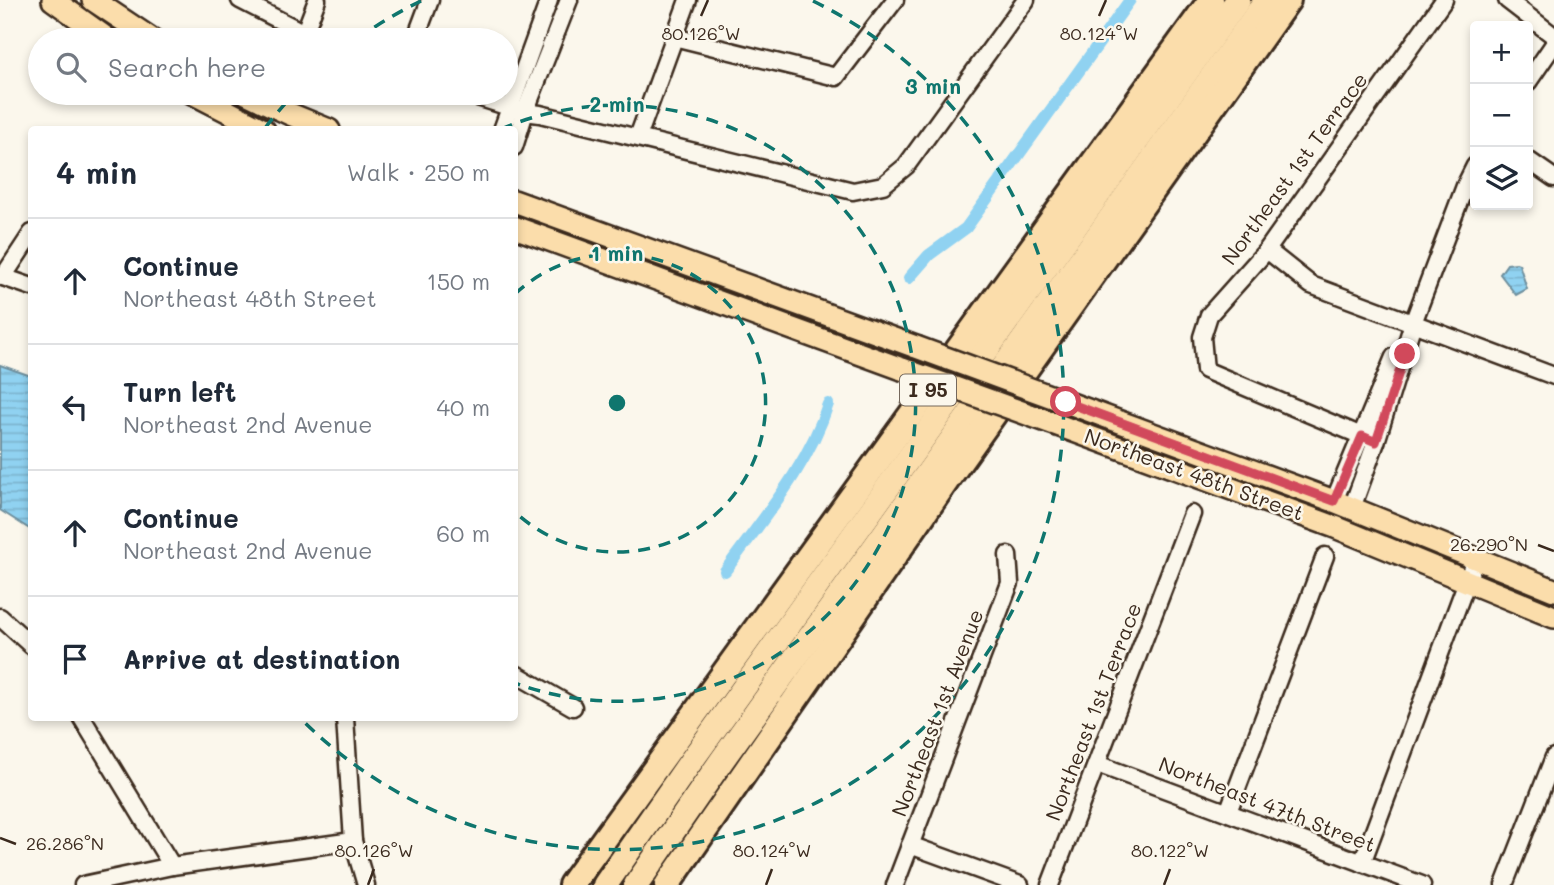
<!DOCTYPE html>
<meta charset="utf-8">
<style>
:root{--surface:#fff;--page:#f2f2f3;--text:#1f2937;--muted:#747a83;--line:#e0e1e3}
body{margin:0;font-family:Mali,sans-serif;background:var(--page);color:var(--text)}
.controls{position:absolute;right:21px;top:21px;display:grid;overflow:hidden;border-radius:7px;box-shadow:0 4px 10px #0003}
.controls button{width:63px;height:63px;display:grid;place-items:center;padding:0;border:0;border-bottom:2px solid var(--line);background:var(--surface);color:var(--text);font:35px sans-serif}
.stop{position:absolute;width:21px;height:21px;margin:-16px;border:5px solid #d1495b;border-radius:50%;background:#fff}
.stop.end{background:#d1495b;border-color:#fff;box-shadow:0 2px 7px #0008}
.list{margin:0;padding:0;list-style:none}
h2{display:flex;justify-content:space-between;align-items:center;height:91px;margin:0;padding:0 28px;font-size:30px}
h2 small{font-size:23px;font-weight:400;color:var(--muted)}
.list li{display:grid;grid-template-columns:46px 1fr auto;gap:21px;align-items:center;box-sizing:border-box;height:126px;padding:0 28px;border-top:2px solid var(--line)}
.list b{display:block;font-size:26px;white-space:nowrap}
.list p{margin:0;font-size:23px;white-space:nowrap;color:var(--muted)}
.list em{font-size:23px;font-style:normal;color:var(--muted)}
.icon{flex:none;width:38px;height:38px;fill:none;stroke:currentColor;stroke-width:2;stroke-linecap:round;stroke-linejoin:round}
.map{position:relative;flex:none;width:1554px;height:885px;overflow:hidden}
.search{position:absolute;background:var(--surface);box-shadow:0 4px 10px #0003;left:28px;top:28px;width:490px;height:77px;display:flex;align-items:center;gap:18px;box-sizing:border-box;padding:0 24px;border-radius:38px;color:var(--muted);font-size:26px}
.panel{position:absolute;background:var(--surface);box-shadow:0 4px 10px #0003;left:28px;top:126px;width:490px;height:595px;border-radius:7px}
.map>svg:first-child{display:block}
</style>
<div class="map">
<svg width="1554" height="885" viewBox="0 0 1554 885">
<defs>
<pattern id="water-rules" width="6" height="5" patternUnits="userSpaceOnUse" patternTransform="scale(1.75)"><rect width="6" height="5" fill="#90d2f1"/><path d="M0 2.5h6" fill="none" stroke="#7db4ce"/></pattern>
</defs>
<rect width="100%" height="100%" fill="#fbf7ec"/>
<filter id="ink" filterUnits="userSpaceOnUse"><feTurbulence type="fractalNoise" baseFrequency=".0143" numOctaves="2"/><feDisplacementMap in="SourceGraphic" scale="14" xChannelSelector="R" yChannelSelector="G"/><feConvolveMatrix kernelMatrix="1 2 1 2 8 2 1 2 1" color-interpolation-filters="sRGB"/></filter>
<g filter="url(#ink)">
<g fill="url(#water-rules)" stroke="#6e8f9d" stroke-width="2">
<path d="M1516 263 1519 264 1527 289 1516 295 1500 274 1507 264Z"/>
<path d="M0 365 31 376V530L0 510Z"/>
</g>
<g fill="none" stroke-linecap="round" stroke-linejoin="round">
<g stroke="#90d2f1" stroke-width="12">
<path d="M909 278 929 255 966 228 1130 0"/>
<path d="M725 571C763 518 808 467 828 404"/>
</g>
<defs>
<g id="minor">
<path d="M240 0 318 40"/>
<path d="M1507 0 1554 36"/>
<path d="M304 34 317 0"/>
<path d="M674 37 836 77 895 0"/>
<path d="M415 40 430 0"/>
<path d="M1528 82 1554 44"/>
<path d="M465 93 525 112 540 114 853 191 883 185 906 166 1026 0"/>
<path d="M502 130 549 0"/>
<path d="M638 137 688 0"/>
<path d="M514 147 525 112 569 0"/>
<path d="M1528 160 1554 178"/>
<path d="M1267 250 1311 285 1554 376"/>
<path d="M0 276 32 287"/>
<path d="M3 277 32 233"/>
<path d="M1376 442 1205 370 1202 337 1209 315 1267 250 1444 0"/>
<path d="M1334 501 1394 357"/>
<path d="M1352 508 1376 442 1413 323 1465 186 1475 166"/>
<path d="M0 617 32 646"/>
<path d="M514 673 573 707"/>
<path d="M82 718 172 866"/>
<path d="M345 718 353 841 366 885"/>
<path d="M1097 764 1422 885"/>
<path d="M1228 812 1325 556"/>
<path d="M910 845 1020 885"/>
<path d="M1362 863 1476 557"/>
<path d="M83 885 172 866 353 841"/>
<path d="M895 885 1010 583 1008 555"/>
<path d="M1050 885 1192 514"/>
<path d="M1504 885 1554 757"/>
</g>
<g id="major">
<path d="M53 0 109 40"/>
<path d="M93 0 153 40"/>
<path d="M192 93 264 130"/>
<path d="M246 93 290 114 329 130"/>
<path d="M514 201 916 347"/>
<path d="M514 227 902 369"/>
<path d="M1066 402 1334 501 1554 590"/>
<path d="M1052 423 1335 527 1554 617"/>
</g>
<g id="highway">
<path d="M571 885 1211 0"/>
<path d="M605 885 689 764 1238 0"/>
<path d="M636 885 722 760 1267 0"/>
<path d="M667 885 947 480 1288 0"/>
</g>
</defs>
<use href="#minor" stroke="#3b2a1e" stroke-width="21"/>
<use href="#major" stroke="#3b2a1e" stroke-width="26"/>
<use href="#highway" stroke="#3b2a1e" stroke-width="30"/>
<use href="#minor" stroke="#fbf7ec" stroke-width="16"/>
<use href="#major" stroke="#fbddab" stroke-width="21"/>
<use href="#highway" stroke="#fbddab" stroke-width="24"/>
<defs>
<g id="major-bridge">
<path d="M916 347 1066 402"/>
<path d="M902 369 1052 423"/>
</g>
</defs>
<use href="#major-bridge" stroke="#3b2a1e" stroke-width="26" stroke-linecap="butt"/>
<use href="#major-bridge" stroke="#fbddab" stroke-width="21"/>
</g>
</g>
<g fill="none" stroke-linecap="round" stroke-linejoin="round" filter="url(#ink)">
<path stroke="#d1495b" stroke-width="9" d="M1066 402 1334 501 1362 436 1376 442 1405 354"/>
</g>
<path fill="none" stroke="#3b2a1e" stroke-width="2.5" d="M701 16 708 0M1099 16 1106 0M1538 545 1554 551M0 838 16 844M368 885 374 869M766 885 772 869M1164 885 1170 869"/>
<g fill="none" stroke="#0f766e" stroke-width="3.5" stroke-dasharray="12 9">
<path d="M515 294A149 149 0 1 1 515 512"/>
<path d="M501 129A298 298 0 1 1 515 683"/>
<path d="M265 128A447 447 0 0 1 293 95M357 39A447 447 0 0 1 421 1M813 1A447 447 0 1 1 301 719"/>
</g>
<g text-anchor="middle" stroke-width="5" stroke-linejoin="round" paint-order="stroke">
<rect fill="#fbf7ec" stroke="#75685c" stroke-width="2" x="900" y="374.5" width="56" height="31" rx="5"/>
<g font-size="19" font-weight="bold" fill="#3b2a1e">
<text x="928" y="397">I 95</text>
</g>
<g font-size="21" fill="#3b2a1e" stroke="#fbf7ec">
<text transform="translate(1295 169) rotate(-54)" y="7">Northeast 1st Terrace</text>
<text transform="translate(1194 475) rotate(20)" y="7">Northeast 48th Street</text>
<text transform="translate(1094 712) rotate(-69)" y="7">Northeast 1st Terrace</text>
<text transform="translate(938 713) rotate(-69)" y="7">Northeast 1st Avenue</text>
<text transform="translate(1267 805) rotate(21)" y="7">Northeast 47th Street</text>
</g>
</g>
<g font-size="18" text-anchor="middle" fill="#3b2a1e" stroke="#fbf7ec" stroke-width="5" stroke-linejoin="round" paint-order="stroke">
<text x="1099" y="40">80.124°W</text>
<text x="701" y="40">80.126°W</text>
<text x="1489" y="551">26.290°N</text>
<text x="65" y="850">26.286°N</text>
<text x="374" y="857">80.126°W</text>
<text x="772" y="857">80.124°W</text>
<text x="1170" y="857">80.122°W</text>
</g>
<circle cx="617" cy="403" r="10" fill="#0f766e" stroke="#fbf7ec" stroke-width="3.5"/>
<g font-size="21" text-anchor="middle" font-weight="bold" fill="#0f766e" stroke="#fbf7ec" stroke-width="5" stroke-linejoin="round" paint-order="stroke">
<text x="933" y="94">3 min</text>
<text x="617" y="112">2 min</text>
<text x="617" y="261">1 min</text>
</g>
</svg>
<div class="controls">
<button>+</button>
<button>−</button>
<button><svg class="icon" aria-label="layers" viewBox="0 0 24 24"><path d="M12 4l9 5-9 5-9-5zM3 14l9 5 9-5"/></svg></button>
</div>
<div class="stop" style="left:1066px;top:402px"></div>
<div class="stop end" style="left:1405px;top:354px"></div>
<div class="search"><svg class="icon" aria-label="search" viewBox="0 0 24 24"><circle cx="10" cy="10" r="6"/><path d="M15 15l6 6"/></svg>Search here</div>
<section class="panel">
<h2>4 min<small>Walk · 250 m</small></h2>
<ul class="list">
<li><svg class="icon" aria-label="ahead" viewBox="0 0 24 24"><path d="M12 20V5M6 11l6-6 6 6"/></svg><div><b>Continue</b><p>Northeast 48th Street</p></div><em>150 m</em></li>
<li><svg class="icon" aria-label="left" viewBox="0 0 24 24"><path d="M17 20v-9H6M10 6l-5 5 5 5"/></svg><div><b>Turn left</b><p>Northeast 2nd Avenue</p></div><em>40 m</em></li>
<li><svg class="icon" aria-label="ahead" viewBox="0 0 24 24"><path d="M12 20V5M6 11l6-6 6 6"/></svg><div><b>Continue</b><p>Northeast 2nd Avenue</p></div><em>60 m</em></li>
<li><svg class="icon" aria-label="arrive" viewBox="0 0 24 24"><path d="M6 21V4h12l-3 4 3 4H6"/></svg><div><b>Arrive at destination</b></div></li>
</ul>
</section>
</div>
